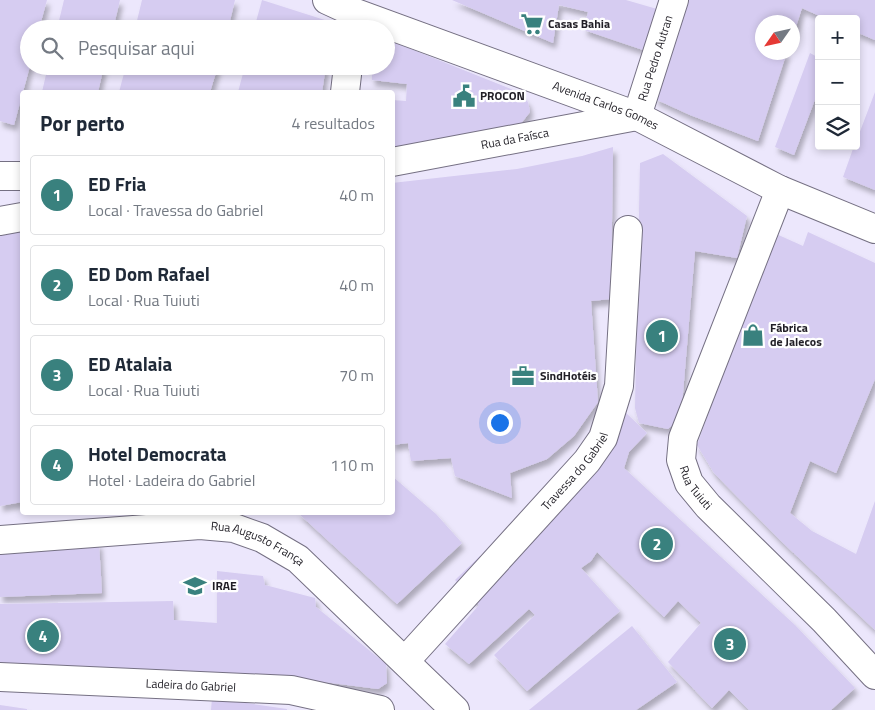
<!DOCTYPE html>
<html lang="pt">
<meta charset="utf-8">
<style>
:root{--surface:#fff;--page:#f6f6f7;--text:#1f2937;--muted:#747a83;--line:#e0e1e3;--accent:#39817e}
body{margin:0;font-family:"Titillium Web",sans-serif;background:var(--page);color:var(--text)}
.controls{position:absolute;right:15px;top:15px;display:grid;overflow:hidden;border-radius:5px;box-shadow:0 2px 8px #0003}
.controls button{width:45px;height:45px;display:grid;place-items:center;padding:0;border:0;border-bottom:1px solid var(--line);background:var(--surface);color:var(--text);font:25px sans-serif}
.compass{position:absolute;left:755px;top:15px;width:45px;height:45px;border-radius:50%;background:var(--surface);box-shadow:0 2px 8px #0003;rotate:236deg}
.you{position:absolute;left:499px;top:422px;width:18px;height:18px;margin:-12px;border:4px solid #fff;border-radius:50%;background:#1a73e8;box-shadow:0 0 0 8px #1a73e833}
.badge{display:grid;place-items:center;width:32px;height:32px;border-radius:50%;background:var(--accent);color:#fff;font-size:16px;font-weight:700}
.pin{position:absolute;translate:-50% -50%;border:2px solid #fff;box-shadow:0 1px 5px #0006}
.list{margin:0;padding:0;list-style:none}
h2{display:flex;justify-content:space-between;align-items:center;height:65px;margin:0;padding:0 20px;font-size:21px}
h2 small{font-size:16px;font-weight:400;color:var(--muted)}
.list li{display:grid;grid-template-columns:32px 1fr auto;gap:15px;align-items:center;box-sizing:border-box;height:80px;margin:0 10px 10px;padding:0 10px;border:1px solid var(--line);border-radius:5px}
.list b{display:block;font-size:19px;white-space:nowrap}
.list p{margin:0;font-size:16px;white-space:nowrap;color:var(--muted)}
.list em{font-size:16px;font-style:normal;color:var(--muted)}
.icon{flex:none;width:28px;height:28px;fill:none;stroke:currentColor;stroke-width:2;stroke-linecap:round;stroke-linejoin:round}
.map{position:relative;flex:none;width:875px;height:710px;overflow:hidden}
.search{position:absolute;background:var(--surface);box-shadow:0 2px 8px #0003;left:20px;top:20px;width:375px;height:55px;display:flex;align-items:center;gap:12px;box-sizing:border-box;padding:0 18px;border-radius:28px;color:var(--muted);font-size:19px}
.panel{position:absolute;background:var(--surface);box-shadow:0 2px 8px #0003;left:20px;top:90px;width:375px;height:425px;border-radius:5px}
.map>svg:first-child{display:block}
</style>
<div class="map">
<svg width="875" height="710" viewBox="0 0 875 710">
<defs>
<filter id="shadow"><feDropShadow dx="3" dy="5.5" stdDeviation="2.5" flood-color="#0004"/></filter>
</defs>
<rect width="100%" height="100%" fill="#ece7fc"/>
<g fill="#d6ccf1" filter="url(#shadow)">
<path d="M0 0H47L39 29H29L30 66 14 125 0 121Z"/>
<path d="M64 0H120L113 29H57Z"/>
<path d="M142 0H235L228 29H135Z"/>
<path d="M262 0 331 22 330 29H254Z"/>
<path d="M452 0H626L657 9 646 51 584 30 588 12 559 5 553 43Z"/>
<path d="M684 0H875V40L856 32V19H826L802 8 793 36 792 22H762V52H787L758 141 690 115 655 99Z"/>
<path d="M386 39 516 91 528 102 530 112 519 126 392 150V100L406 101 407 84 372 80V66H386Z"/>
<path d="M810 53 819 58V89L794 155 775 147Z"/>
<path d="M48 66H104L98 92H42Z"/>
<path d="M126 66H218L210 92H119Z"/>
<path d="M245 66H326L322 92H238Z"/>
<path d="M875 92V190L843 177 854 146H856V142Z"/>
<path d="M613 147 611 299 591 301 598 402 574 436 547 459 510 473 512 498 455 476 451 458 411 461 408 443 392 445V183L517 169 582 156Z"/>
<path d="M663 154 747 216 737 258 695 251 681 417 668 429 639 423 635 408 640 163Z"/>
<path d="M22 229V502L0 506V233Z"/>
<path d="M808 232 875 263V379L836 473 810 461 790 513 812 531 856 554 875 501V630L780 540 714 473 697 445 774 233 803 246Z"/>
<path d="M624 411 647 433 629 452 624 468 795 625 855 688 831 710H749L729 690 712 708 668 662 701 623 678 601 664 617 597 552 591 561 581 568 620 611 527 691 494 655 535 615 529 609 469 664 445 644 479 605 455 580 480 556 495 572Z"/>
<path d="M392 476 436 514 462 543 397 604 297 512H392Z"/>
<path d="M99 543 102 593 0 597V551Z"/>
<path d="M217 571 263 576 265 585 315 598 316 607 386 664 387 683 378 689 316 681 179 671 0 669V604L173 601 174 620 217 623Z"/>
<path d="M632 626 677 682 636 710H529Z"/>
<path d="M212 698 287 709V710H211Z"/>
<path d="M0 705 27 709V710H0Z"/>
</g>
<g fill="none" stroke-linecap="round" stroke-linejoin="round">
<defs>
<g id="street">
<path d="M345 92 348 66"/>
<path id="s1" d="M392 162 637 116 674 0"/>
<path d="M0 176H22"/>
<path id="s2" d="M780 190 683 438 681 460 689 483 708 506 824 620 875 675"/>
<path d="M0 221 22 217"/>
<path id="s3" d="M0 540 200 525 234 528 262 538 298 559 455 710"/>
<path id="s4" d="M405 661 587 461 603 438 619 386 628 230"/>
<path id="s5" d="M0 677 291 690 380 710"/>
</g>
<g id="secondary">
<path id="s6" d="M327 0 353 12 637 116 780 190 875 229"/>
</g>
</defs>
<use href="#street" stroke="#757083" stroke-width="30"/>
<use href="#secondary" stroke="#757083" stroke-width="30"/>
<use href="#street" stroke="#fff" stroke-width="28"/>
<use href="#secondary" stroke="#fff" stroke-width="28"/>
</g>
<defs>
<symbol id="supermarket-bare" viewBox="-9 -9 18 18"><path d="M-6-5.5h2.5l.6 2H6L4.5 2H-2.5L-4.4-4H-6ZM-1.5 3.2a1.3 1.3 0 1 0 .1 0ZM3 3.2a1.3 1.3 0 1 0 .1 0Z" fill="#39817e" stroke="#fff" stroke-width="2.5" paint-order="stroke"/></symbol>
<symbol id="civic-bare" viewBox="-9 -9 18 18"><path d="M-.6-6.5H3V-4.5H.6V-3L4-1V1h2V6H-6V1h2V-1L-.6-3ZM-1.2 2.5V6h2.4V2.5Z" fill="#39817e" stroke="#fff" stroke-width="2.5" paint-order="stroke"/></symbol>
<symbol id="shop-bare" viewBox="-9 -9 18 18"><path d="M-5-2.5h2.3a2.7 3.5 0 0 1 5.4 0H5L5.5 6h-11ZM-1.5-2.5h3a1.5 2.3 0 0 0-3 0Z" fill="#39817e" stroke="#fff" stroke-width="2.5" paint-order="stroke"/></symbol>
<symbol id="office-bare" viewBox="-9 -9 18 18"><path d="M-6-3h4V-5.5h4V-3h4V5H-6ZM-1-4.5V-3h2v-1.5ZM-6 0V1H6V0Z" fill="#39817e" stroke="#fff" stroke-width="2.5" paint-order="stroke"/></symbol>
<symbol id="university-bare" viewBox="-9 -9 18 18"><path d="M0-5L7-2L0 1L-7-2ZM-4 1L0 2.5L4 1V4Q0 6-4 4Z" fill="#39817e" stroke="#fff" stroke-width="2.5" paint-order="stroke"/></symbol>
</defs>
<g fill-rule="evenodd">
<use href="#supermarket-bare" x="516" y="8" width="32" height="32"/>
<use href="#civic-bare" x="448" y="80" width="32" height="32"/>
<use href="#shop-bare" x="737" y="319" width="32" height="32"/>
<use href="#office-bare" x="507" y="360" width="32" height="32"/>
<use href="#university-bare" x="179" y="570" width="32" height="32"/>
</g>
<g text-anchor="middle" stroke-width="4.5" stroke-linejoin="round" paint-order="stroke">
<g font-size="12" font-weight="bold" fill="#201e25" stroke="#fff" text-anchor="start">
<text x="548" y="28">Casas Bahia</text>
<text x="480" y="100">PROCON</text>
<text x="770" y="332">Fábrica<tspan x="770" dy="14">de Jalecos</tspan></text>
<text x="540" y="380">SindHotéis</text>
<text x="212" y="590">IRAE</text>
</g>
<g font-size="12" fill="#201e25" stroke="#fff">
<text dy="4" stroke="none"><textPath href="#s1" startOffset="310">Rua Pedro Autran</textPath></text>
<text dy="4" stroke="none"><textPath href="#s6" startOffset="298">Avenida Carlos Gomes</textPath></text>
<text dy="4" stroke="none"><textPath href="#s1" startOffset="125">Rua da Faísca</textPath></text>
<text dy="4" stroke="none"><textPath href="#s4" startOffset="255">Travessa do Gabriel</textPath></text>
<text dy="4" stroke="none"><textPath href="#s2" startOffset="320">Rua Tuiuti</textPath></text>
<text dy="4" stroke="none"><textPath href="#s3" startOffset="262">Rua Augusto França</textPath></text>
<text dy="4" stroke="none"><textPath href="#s5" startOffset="191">Ladeira do Gabriel</textPath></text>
</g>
</g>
</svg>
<div class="controls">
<button>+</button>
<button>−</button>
<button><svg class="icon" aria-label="layers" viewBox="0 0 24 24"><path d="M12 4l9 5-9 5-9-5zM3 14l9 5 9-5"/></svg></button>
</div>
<svg class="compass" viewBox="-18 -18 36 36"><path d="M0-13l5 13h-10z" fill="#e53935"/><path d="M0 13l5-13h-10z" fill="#747a83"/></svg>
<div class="you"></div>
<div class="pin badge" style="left:662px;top:336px">1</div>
<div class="pin badge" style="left:657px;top:544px">2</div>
<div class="pin badge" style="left:730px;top:644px">3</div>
<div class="pin badge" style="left:43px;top:636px">4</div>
<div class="search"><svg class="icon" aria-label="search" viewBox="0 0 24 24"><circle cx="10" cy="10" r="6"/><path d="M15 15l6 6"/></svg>Pesquisar aqui</div>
<section class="panel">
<h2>Por perto<small>4 resultados</small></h2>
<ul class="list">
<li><span class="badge">1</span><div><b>ED Fria</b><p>Local · Travessa do Gabriel</p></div><em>40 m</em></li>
<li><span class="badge">2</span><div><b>ED Dom Rafael</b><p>Local · Rua Tuiuti</p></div><em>40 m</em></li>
<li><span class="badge">3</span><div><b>ED Atalaia</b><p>Local · Rua Tuiuti</p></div><em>70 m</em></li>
<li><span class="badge">4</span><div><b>Hotel Democrata</b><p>Hotel · Ladeira do Gabriel</p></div><em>110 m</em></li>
</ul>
</section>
</div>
